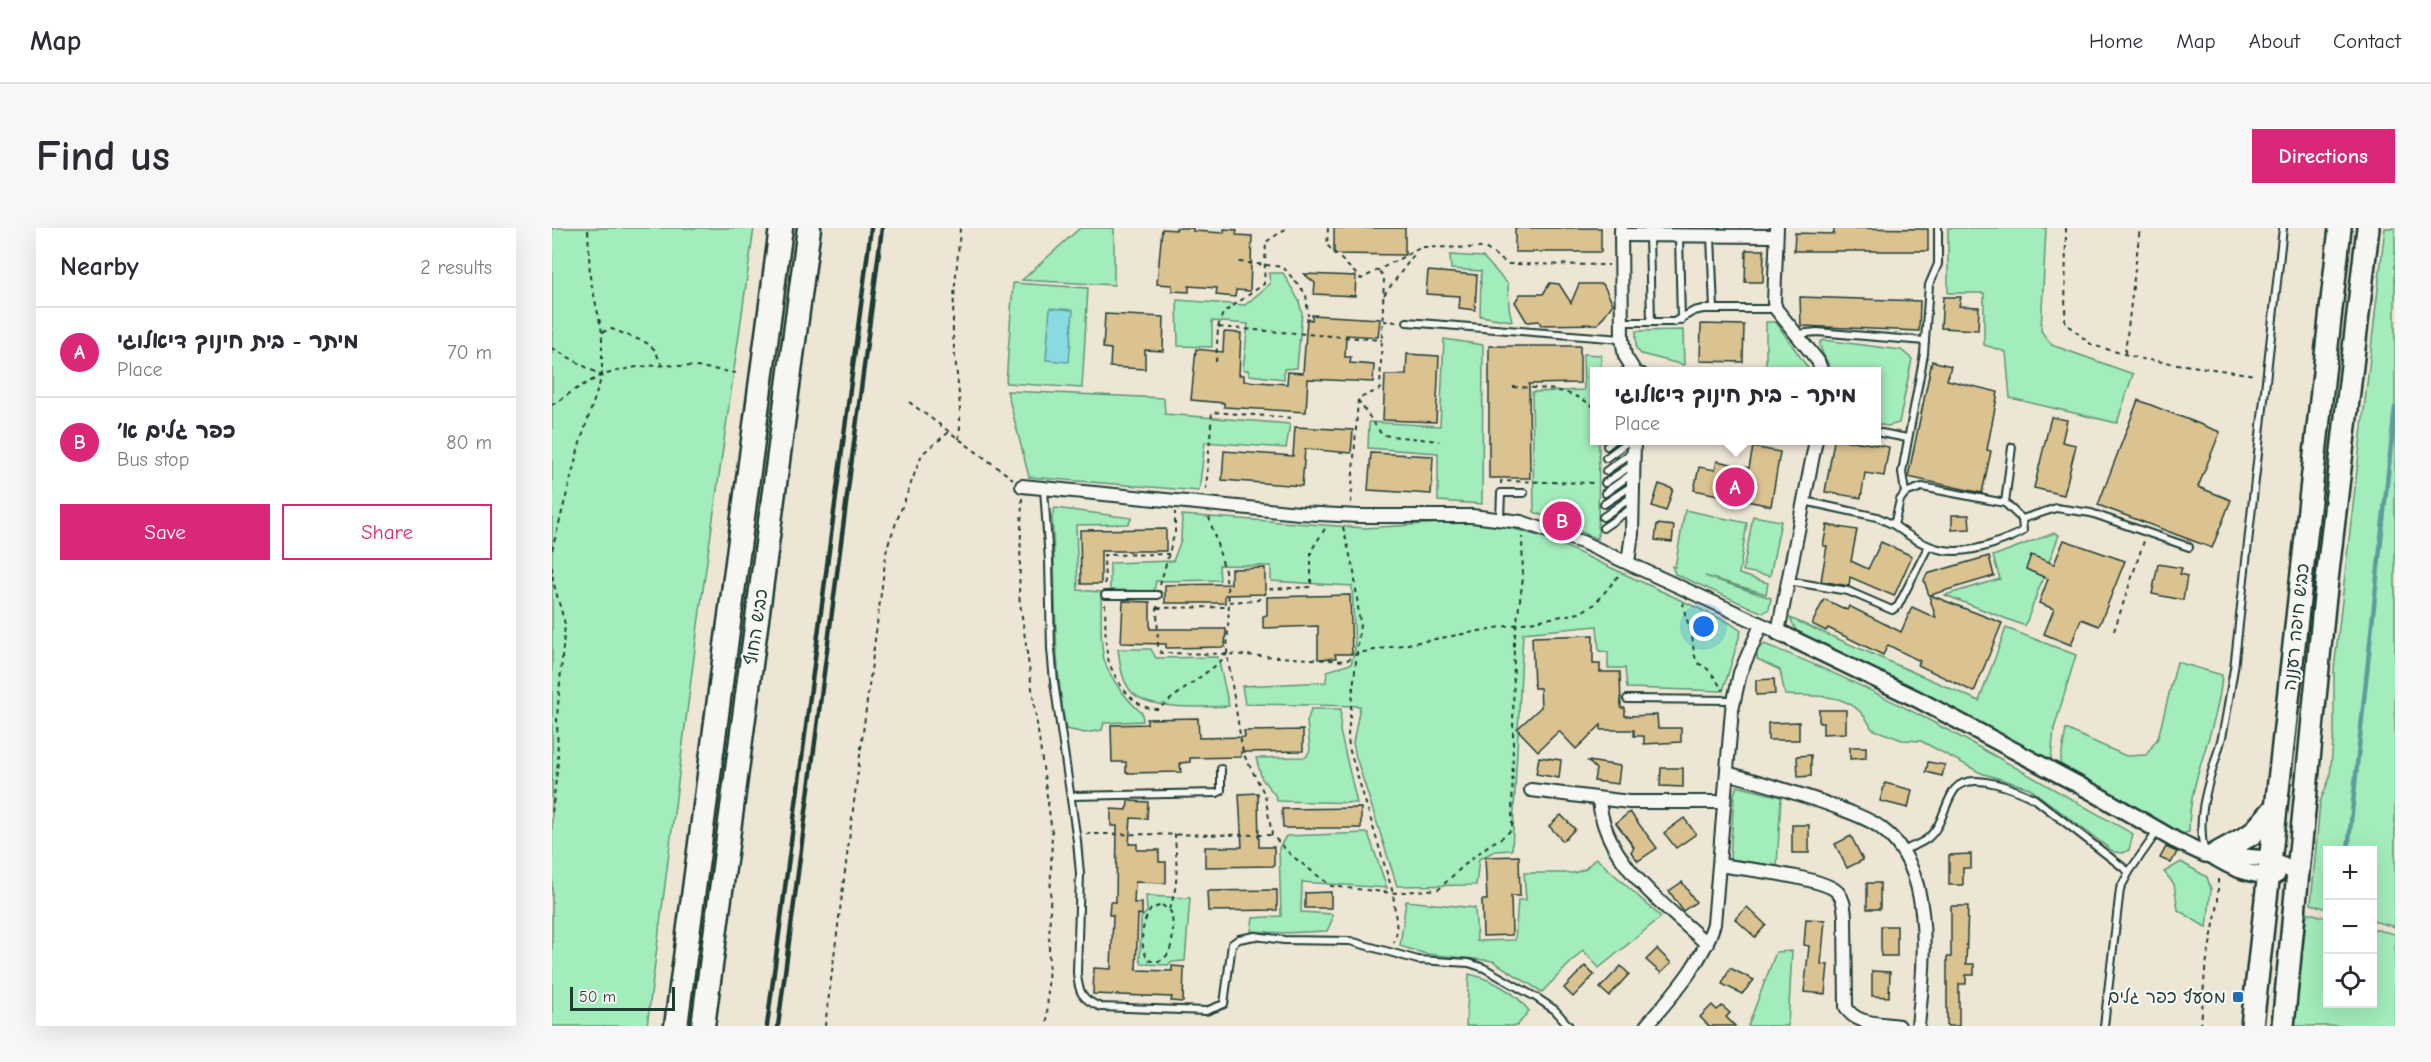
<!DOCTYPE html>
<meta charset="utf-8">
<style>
:root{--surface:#fff;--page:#f7f7f7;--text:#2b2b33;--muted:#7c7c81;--line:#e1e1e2;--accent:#db2777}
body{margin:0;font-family:"Comic Neue","Playpen Sans Hebrew",sans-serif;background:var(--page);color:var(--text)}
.controls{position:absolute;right:18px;bottom:18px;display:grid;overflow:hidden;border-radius:0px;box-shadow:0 6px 24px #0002}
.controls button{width:54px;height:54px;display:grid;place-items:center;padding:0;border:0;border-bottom:2px solid var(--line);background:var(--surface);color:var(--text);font:30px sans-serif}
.scale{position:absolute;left:18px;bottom:15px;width:105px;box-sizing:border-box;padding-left:6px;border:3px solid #1f3d34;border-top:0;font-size:16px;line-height:21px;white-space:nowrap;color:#1f3d34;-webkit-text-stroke:4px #f6f6f2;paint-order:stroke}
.you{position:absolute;left:1152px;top:399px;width:21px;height:21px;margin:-15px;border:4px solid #fff;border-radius:50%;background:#1a73e8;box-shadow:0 0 0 9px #1a73e833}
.badge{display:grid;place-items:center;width:39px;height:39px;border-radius:50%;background:var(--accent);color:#fff;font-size:20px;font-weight:700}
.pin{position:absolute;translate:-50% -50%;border:3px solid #fff;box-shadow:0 2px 6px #0006}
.popup{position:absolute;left:1038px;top:139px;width:291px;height:78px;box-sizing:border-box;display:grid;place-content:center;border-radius:0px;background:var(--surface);filter:drop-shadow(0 2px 4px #0005);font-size:20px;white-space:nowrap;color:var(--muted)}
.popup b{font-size:22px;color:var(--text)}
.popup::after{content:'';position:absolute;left:50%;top:100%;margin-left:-12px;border:12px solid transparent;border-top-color:var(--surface)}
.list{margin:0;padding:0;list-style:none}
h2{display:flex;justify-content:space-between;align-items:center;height:78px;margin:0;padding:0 24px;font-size:26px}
h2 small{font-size:20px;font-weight:400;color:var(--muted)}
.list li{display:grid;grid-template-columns:39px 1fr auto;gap:18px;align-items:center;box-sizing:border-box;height:90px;padding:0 24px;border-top:2px solid var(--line)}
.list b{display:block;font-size:22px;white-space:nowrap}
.list p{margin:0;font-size:20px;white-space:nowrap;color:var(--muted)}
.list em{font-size:20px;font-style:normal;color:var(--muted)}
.actions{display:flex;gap:12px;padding:18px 24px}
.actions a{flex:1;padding:14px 0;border:2px solid var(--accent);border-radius:0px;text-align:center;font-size:21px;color:var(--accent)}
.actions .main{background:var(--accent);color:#fff}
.icon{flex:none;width:33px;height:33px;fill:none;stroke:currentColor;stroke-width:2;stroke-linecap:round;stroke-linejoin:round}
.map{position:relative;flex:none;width:1843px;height:798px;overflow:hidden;border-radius:0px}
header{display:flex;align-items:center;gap:36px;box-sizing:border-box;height:84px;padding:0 30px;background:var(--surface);border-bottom:2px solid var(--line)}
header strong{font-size:28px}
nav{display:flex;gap:33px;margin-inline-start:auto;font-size:21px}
.intro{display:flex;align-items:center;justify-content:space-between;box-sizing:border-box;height:144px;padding:0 36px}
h1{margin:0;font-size:42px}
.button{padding:15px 27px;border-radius:0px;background:var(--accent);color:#fff;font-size:21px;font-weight:700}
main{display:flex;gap:36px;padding:0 36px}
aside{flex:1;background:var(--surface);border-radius:0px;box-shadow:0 6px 24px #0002}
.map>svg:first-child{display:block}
</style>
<header>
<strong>Map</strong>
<nav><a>Home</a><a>Map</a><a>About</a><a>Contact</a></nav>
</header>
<div class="intro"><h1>Find us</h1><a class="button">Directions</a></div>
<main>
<aside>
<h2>Nearby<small>2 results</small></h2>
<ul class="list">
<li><span class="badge">A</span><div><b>מיתר - בית חינוך דיאלוגי</b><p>Place</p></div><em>70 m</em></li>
<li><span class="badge">B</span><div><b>כפר גלים א׳</b><p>Bus stop</p></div><em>80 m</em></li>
</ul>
<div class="actions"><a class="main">Save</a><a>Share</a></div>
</aside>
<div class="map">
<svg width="1843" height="798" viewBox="0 0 1843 798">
<rect width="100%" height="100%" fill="#eee6d5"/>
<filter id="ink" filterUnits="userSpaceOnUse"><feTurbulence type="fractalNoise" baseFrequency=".0167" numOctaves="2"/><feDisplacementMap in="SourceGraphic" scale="12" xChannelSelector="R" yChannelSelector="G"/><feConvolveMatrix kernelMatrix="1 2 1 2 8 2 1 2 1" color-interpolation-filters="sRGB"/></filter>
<g filter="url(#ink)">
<g fill="#a3ecbb" stroke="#619478" stroke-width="1.5">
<path d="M0 0H202L146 397 95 798H0Z"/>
<path d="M528 0H562V57L470 52Z"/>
<path d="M1396 0H1494L1489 103 1500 117 1581 146 1565 195 1458 170 1454 124 1432 117V65H1396Z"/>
<path d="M1833 0H1843V699L1821 693 1820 622H1776L1775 681 1759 676 1768 574 1778 549 1782 503V442Z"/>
<path d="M898 27 931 29 956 56 957 79 960 93 928 88 929 43 899 41Z"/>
<path d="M717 45H731L747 73 750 85 745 140 732 141V151L697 147 696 142H691L696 96 660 93V119L626 118 625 72 693 77 718 56Z"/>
<path d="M461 55 536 60 530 160 454 155Z"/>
<path d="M1214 94H1224L1258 143H1214Z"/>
<path d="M1131 102 1132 137 1089 126 1084 120V103Z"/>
<path d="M892 111 931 117 930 276 886 273V225L816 220 817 194 888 198Z"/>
<path d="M1272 112 1349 122 1360 131 1347 195 1336 198 1324 196V144L1279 143C1277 133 1267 125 1268 114Z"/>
<path d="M1031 126 1049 127V143L1042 144V212L1047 213 1046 311 982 284 980 164 1032 162Z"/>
<path d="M455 163 612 170 613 186 738 196 734 220 653 214 647 263 477 249Z"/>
<path d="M503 280 580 290 576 296 524 297 526 362 549 364C550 385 547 411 552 431 558 451 574 471 590 485L591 493 552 495 550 502 533 505 514 501C500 431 505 359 500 288Z"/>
<path d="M1133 282 1195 295 1187 346 1216 355 1214 366 1153 348 1219 370 1217 381 1211 385 1123 346 1120 338 1123 339Z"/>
<path d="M630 287 814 300 919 293 952 298 997 311 1178 395 1189 403 1171 463 1075 460 1073 440H1056V424L1047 423 1045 398 971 405 960 622 943 623 927 631 924 657 845 658 804 529 801 515 808 478 693 476 690 458 774 454 775 443 799 436 803 421 800 358 719 353V338L667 337 668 352 604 353 602 363 558 362V335L621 333 629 312Z"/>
<path d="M1201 288 1229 293 1218 348 1191 343Z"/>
<path d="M1502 305 1507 307 1473 398 1393 367 1448 351 1441 328Z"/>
<path d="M1238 390 1427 473 1454 400 1524 427 1502 501 1499 532 1245 404Z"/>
<path d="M1212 416C1342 466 1460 538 1581 606L1577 622 1571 625 1562 624 1477 560 1429 545 1369 513 1350 512 1320 501C1302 463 1270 469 1233 467L1228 442 1205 431V422Z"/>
<path d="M566 421H599L604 430 666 429 677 478C653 479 593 483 578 462 569 450 568 435 566 421Z"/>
<path d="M1625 434 1670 447C1667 500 1636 550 1637 604L1630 606 1508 536 1514 501 1574 528 1594 527 1606 510Z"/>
<path d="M759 481H789L788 503 805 575 725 573 723 567 710 551 704 530 754 529 758 522 755 494Z"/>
<path d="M1185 558 1229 569 1225 638 1178 631 1182 566Z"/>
<path d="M816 605 835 660 750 654 749 684 780 686V692L775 703 731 705 699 703 701 690 729 688 727 620 734 608Z"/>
<path d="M1044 630 1109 689 1047 740 1031 722 990 764 941 733 874 726 848 718 854 673 923 680 925 713 963 712 966 672H974L972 645H1022L1033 641Z"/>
<path d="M1629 634 1655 649 1659 661 1655 700 1626 682 1622 656 1612 644Z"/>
<path d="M594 668 638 670 633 733 619 734 616 737 590 736 588 732 589 690 595 684Z"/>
<path d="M1755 684 1775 690 1776 776H1820L1821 701 1843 706V798H1742Z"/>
<path d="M1240 723 1236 798H1196L1224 724Z"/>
<path d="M917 746C939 751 964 764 977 783L965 798H914Z"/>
</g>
<path fill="#89dbe1" stroke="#5f9c9c" stroke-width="1.5" d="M498 80 521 82 517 134 494 132Z"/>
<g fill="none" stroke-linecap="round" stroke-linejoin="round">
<path stroke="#5f9c9c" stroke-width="4.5" d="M1796 622 1843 180"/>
</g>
<g fill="#dbc291" stroke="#1f3d34" stroke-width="1.5">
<path d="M624 0H641V3L672 5V1L685 2 684 7 700 8 698 63 684 62 683 69 664 67 665 60 637 58V64L620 63V57L605 56 610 1 624 2Z"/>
<path d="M782 0H853V27L782 26Z"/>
<rect x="963" y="0" width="86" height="24"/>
<path d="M1282 0 1376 1V23H1242L1243 5 1282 6Z"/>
<path d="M1194 22H1212L1211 54H1193Z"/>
<path d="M876 43 925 47 923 82 907 80 908 68 874 66Z"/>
<path d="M752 46 804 48 803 68 762 66 763 55Z"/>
<path d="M998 55 1007 56 1019 75 1027 56H1051L1061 76 1046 96 989 97 987 93 975 94 963 74 968 66H991Z"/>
<path d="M1248 69 1368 73 1367 103 1249 98Z"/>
<path d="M1391 69H1409L1407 78 1427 79 1426 102 1389 100Z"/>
<path d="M553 86 612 89 611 123 593 122V141L558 139 559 121 551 120Z"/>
<path d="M760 87 828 91 826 109 794 107 793 129H799L798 135 822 137 821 154 756 151 754 184 672 179V175L639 172 644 121 671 124 672 104 689 105 687 147H692V153L735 156 736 144 751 145 755 91 760 92Z"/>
<path d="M1149 96 1192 97 1191 134 1148 133Z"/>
<path d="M937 118H1028V155L977 156 978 250H937Z"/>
<path d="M855 126 887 128 884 194 831 192 833 147H854Z"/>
<path d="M1380 133 1399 138 1395 152 1446 164 1435 222 1439 223 1430 265 1356 249Z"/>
<path d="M1586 172 1668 204 1646 259 1679 272 1660 320 1546 277Z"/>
<path d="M1499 189 1515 192 1510 214 1524 217 1512 267 1482 260Z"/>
<path d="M743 199 801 202 799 225 753 221 750 258 670 252 672 223 741 228Z"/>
<path d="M1282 213H1301L1337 219 1332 248 1313 245 1309 270 1273 264Z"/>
<path d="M1201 219 1228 224 1219 278 1142 262 1147 239 1163 242 1165 233 1197 240Z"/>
<path d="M819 225 881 228 879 266 816 262Z"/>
<path d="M1107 256 1121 261 1114 283 1100 278Z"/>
<path d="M1400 287H1417L1418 301 1400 302Z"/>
<path d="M1105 296 1122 298 1120 314 1103 312Z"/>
<path d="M1275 297 1305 302 1299 333 1316 341 1329 314 1360 328 1342 368 1298 349 1297 358 1269 353 1275 318H1271Z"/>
<path d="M614 301V323H549V356H529L528 302Z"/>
<path d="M1512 312 1573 333 1547 398 1529 391 1519 417 1492 406 1502 381 1487 375 1496 351 1474 341 1479 327 1502 336Z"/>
<path d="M1437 328 1442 348 1378 367 1450 395 1422 464 1366 437 1368 433 1336 417 1331 427 1276 400 1274 403 1260 396 1272 371 1295 382 1297 378 1349 404 1360 379 1384 390 1372 352 1375 346Z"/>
<path d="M1606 336 1630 340 1628 346 1635 348 1631 372 1600 366Z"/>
<path d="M713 340V366L673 367V375H613V357L679 356V341Z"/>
<path d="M798 367 800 426H783L784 430 766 431V398L711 400V388L715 387V369Z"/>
<path d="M571 373 598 374V401H674L673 419 614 420V416L569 415Z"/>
<path d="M1041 407V436H1048V444H1068L1069 480H1073V488L1105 487 1106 500H1129V514L1092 516V508H1082V502H1049V497L1024 521 1007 503 986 523 965 501 989 479 988 460H982L980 409Z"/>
<path d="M1222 451 1223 466 1204 467V452Z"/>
<path d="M1267 482H1294V505L1271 506V495H1267Z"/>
<path d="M646 490 647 510 693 509 692 503 751 502V523L689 524V529L638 530V534L628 535 629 544 574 545V534H560L559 497 595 496V491Z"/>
<path d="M1247 494V512H1216V495Z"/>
<path d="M1298 519H1314V530L1298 531Z"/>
<path d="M1259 527V548L1246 549 1245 528Z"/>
<path d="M987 529 1009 532 1007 550 984 546Z"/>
<path d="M1036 533 1068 538 1066 556 1042 553 1044 541Z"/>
<path d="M1376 534 1393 537 1390 548 1374 544Z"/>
<path d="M1109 540H1131V559L1108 558Z"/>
<path d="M1333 555 1360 562 1356 580 1328 573Z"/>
<path d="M706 565 707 619H722V638L653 639V619H690L687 566Z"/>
<path d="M576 573 596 574 595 591 579 590 577 616H585V622H607V634H614V655L583 654 582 675H590V687L586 686 584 742 620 743V738L632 739 631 774 619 773 620 769 541 766 542 740 559 741 561 687H557L558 674H564L565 598H559V581L575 582Z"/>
<path d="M809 580V600H731L730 581Z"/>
<path d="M1078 584 1105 620 1086 633 1079 624 1082 619 1064 595Z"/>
<path d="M1009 587 1023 601 1011 613 997 598Z"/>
<path d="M1132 590 1144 606 1124 620 1112 605Z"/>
<rect x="1240" y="597" width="17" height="28"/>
<path d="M1299 608 1311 632 1295 640 1283 616Z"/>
<path d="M1614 619 1625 624 1619 635 1608 630Z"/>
<path d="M1419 626V640H1411V657H1397V627Z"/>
<path d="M967 628 968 668H959L960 707 931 708 930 672H935L933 629Z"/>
<path d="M1130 654 1144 674 1131 683 1117 663Z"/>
<rect x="1315" y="655" width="13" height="26"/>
<path d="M725 662V682L656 683 655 663Z"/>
<path d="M779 664V680H753V665Z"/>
<path d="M1399 678H1416L1414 736H1422V747H1414V756H1407V798H1395V729H1399Z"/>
<path d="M1195 679 1214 697 1203 709 1183 691Z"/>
<path d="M1254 691 1273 692 1269 736 1276 737 1273 766 1252 764 1257 718 1252 717Z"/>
<rect x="1329" y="698" width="16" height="30"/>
<path d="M1105 721 1119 735 1109 745 1094 732Z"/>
<path d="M1033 738 1042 747 1021 769 1012 760Z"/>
<path d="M1069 738 1077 746 1057 768 1048 760Z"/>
<path d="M1178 740 1202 752 1190 766 1170 756Z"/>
<path d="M1320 743 1338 744 1337 769 1320 768Z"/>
<path d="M1160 777 1165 782 1170 778 1178 785 1174 789 1183 798H1157L1148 789Z"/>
</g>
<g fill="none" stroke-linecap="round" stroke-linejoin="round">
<defs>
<g id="service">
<path d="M1097 7 1099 94"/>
<path d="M1127 8 1129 92"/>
<path d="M1159 8 1162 81"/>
<path d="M855 94 1070 111"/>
<path d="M1070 94H1122L1142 83 1151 81H1224"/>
<path d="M1245 106 1265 104 1373 113"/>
<path d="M1072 144 1075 141 1091 144"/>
<path d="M1324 204 1355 210"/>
<path d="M1055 218 1062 212"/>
<path d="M1054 230 1078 212"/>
<path d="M1054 243 1082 223"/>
<path d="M1053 255 1080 237"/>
<path d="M1370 259 1453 275 1470 291 1471 303C1462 309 1451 312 1441 316 1400 330 1376 323 1342 297L1348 272 1353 265Z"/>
<path d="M492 261 497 333 499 421 502 454 525 613 528 646 525 744C526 764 530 772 549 779L654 783 672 776 680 716 687 711 703 708 732 712 798 713 866 732 917 735 932 740 985 770 1003 782 1017 798"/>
<path d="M1053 265 1081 245"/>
<path d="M1353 265 1350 244 1372 126 1377 57 1386 36V0"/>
<path d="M1252 273 1325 289 1342 297"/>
<path d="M1453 275 1460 219"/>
<path d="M1052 276 1081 257"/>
<path d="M1051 289 1080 269"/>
<path d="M948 290 949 265H972"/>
<path d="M1470 291 1504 280 1539 285 1637 319"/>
<path d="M1051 300 1080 280"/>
<path d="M1236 353 1296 363 1340 382 1346 378 1376 319"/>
<path d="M553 367H606"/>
<path d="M1075 471 1182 472"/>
<path d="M519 568 665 565 669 563V541"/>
<path d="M1652 622C1643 583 1660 547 1670 509 1675 487 1678 463 1682 441L1731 0"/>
<path d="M1350 623C1358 619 1369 616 1376 610 1391 597 1392 576 1403 561 1419 542 1465 562 1483 571L1577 644"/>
<path d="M1552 798 1568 661 1577 644 1605 604"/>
</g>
<g id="minor">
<path d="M1225 0 1222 74 1224 81 1266 133 1270 144"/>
<path d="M1069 1 1070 111 1073 128 1083 144"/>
<path d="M1069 7 1224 8"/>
<path d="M470 258 747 285 807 288H920L969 294 1030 314 1226 404 1264 212"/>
<path d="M1076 334 1080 306 1082 212"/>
<path d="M1175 545C1214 556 1254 567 1292 582 1305 587 1319 592 1329 600 1385 641 1372 738 1366 798"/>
<path d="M979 562 1077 574H1172"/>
<path d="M1047 572C1052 634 1112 676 1155 716"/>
<path d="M1167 637C1190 641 1277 649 1287 666 1292 672 1292 680 1293 688L1294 779C1303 797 1328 795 1347 798"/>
<path d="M1094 798C1121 766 1149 737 1162 696L1180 482 1188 445 1209 397"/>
</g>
<g id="tertiary">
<path d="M1226 404 1365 471 1542 565 1623 612 1653 626 1717 631 1747 646"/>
<path d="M1658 626C1679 640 1700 649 1725 647"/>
</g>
<g id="trunk">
<path d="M1664 626 1700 606 1724 579"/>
<path d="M1700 798 1788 0"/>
<path d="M1731 798 1772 378 1816 0"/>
</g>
<g id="motorway">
<path d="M124 798 229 0"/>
<path d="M151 798 257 0"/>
</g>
</defs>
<use href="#service" stroke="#1f3d34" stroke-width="10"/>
<use href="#minor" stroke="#1f3d34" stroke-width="16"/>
<use href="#tertiary" stroke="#1f3d34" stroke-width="20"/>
<use href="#trunk" stroke="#1f3d34" stroke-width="26"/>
<use href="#motorway" stroke="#1f3d34" stroke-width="27"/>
<g stroke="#1f3d34" stroke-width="2" stroke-dasharray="4.5 4.5" stroke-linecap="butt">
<path d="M776 0 775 17 809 51 870 19 933 20 956 36 1057 37"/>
<path d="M1514 0 1513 95 1540 117 1590 131 1704 147"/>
<path d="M687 34 731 39 754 66 756 88"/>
<path d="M832 67 864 24"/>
<path d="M831 93 846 94"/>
<path d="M666 99 671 85 712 56 714 14 735 0"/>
<path d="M50 104 60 101 95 115 103 122 110 138"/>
<path d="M0 120 50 148"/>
<path d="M1573 125 1588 0"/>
<path d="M664 134 666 99 830 112"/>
<path d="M961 159C992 160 1017 160 1042 179"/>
<path d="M806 172 830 207 887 213"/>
<path d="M357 174 461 251"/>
<path d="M0 177C16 166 34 154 52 147 94 132 141 137 184 145"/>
<path d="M407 211C411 176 403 141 401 106 400 71 406 35 408 0"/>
<path d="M949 256V253L1042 255"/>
<path d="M654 262 660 184 743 190"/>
<path d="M470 270 467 367 500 604 495 798"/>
<path d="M799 275 806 171 828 161 832 50 827 42"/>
<path d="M657 289 673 343 677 374 675 426 691 525 713 567 720 607 739 627 779 658 841 665 887 661C903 645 919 631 937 617 946 611 954 609 960 600L962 414 971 350 970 309"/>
<path d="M791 299 802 344 808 396 796 507 797 520 841 665 845 703 842 715"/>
<path d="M0 322 28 215 50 148V104L38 49 36 0"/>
<path d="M0 339 1 353 13 396 5 489 6 534 0 585"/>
<path d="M553 356 552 327 617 326"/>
<path d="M608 357 623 304V284"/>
<path d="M677 374 706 372 718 361 759 359V323L774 299"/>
<path d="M1131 374C1132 386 1137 396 1140 408 1142 419 1140 426 1147 436 1159 440 1164 453 1171 462"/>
<path d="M553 376C554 395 552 416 557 434 564 454 582 482 606 481L668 434 675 426"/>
<path d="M605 378 606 419 609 425 675 426 794 433 806 425 1027 385 1043 376 1067 347"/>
<path d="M605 380 676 379"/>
<path d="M1562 403 1592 313"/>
<path d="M534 606 720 607"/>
<path d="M610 677 619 684C623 701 623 741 596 732 587 716 589 696 599 681Z"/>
<path d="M617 681C628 657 624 632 623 606"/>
<path d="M273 798 335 319 370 226 397 204"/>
<path d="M1649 798 1653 742 1666 676V649"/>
</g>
<use href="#service" stroke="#f6f6f2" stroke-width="6"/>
<use href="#minor" stroke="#f6f6f2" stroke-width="12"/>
<use href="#tertiary" stroke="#f6f6f2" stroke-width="15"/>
<use href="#trunk" stroke="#f6f6f2" stroke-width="21"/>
<use href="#motorway" stroke="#f6f6f2" stroke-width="22"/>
<g stroke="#1f3d34" stroke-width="4.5">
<path d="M215 798 319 0"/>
<path d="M226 798 330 0"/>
</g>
</g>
</g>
<rect fill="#1f6fb2" stroke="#f6f6f2" stroke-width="2" x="1680" y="763" width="12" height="12" rx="3"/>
<g text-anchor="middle" stroke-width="4.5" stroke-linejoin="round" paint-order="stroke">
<g font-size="18" fill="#1f3d34" stroke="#f6f6f2">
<text transform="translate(204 399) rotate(-82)" y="6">כביש החוף</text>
<text transform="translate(1744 399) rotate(-84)" y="6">כביש חיפה רעננה</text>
</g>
<g font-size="18" fill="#1f3d34" stroke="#f6f6f2" text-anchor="end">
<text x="1674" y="775">מסעף כפר גלים</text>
</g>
</g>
</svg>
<div class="controls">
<button>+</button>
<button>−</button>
<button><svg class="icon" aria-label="locate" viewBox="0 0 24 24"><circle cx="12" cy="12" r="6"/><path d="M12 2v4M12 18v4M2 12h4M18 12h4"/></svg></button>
</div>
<div class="scale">50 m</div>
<div class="you"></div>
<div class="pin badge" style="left:1183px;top:259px">A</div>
<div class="popup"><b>מיתר - בית חינוך דיאלוגי</b>Place</div>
<div class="pin badge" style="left:1010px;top:293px">B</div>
</div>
</main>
